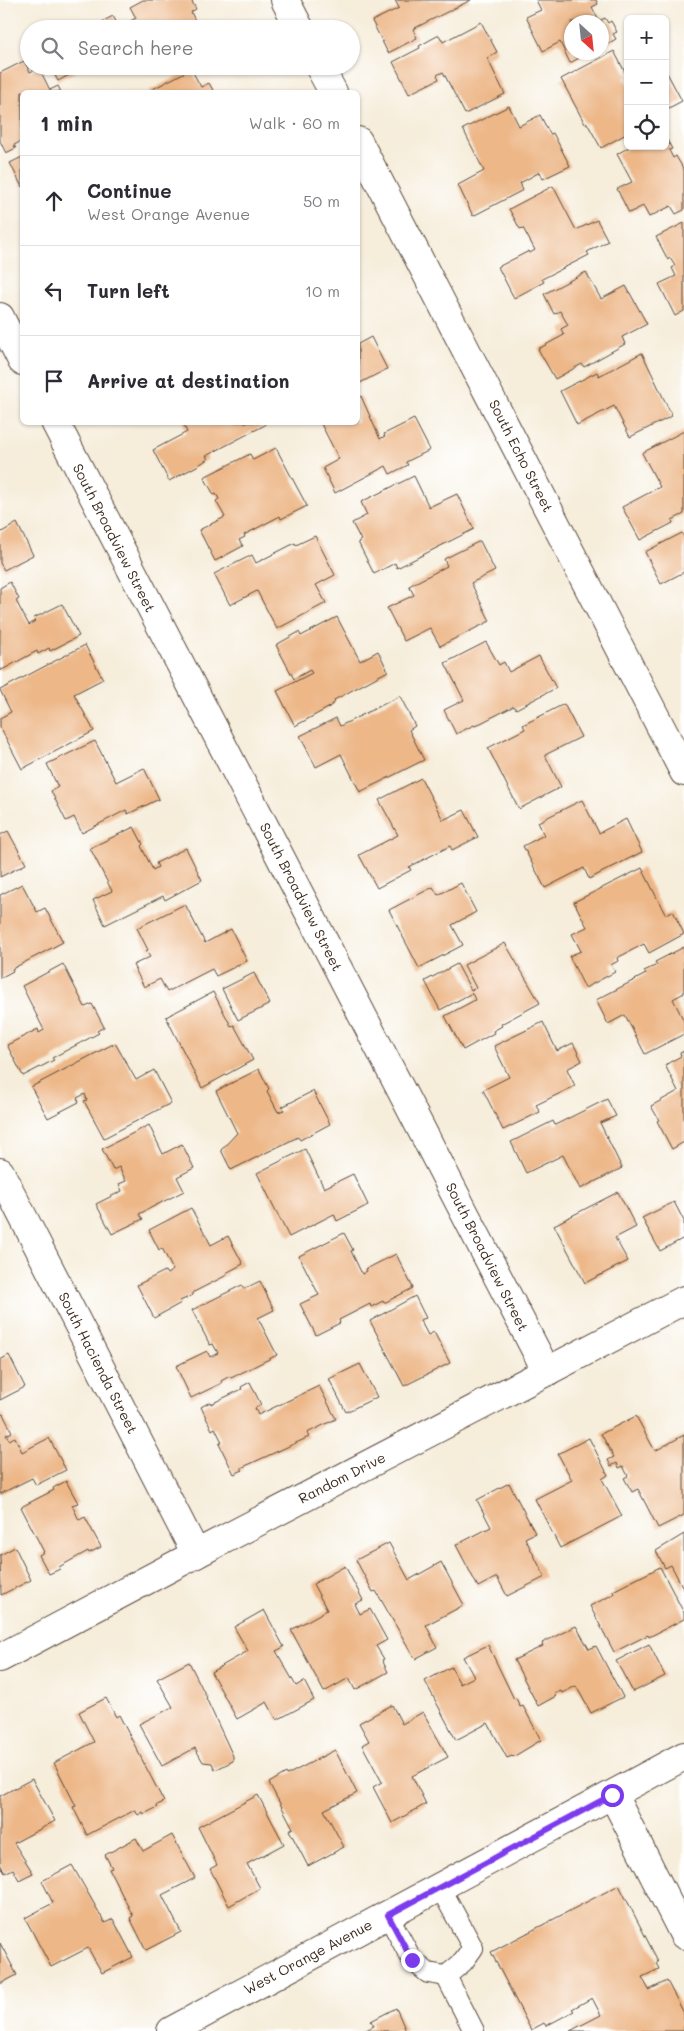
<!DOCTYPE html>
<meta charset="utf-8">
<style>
:root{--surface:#fff;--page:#f7f7f7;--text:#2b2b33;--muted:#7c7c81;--line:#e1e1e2}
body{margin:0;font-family:Mali,sans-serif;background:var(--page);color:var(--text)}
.controls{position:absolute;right:15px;top:15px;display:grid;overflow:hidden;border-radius:8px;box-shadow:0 1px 4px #0004}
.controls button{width:45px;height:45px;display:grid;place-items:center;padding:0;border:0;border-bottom:1px solid var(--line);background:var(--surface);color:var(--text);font:25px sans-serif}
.compass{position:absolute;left:564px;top:15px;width:45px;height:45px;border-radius:50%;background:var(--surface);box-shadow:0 1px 4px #0004;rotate:153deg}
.stop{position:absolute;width:15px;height:15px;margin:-11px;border:4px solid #7c3aed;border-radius:50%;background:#fff}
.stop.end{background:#7c3aed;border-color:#fff;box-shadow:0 1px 5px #0008}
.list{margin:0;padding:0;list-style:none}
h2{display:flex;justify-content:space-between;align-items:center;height:65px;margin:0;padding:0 20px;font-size:21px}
h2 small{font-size:16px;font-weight:400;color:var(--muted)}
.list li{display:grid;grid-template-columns:32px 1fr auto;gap:15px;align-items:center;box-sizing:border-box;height:90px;padding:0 20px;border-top:1px solid var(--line)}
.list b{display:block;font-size:19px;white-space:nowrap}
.list p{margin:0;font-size:16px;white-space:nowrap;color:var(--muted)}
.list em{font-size:16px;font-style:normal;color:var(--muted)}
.icon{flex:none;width:28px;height:28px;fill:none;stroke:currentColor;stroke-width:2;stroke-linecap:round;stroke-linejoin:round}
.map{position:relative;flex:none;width:684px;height:2031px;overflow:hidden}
.search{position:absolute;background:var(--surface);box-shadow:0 1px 4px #0004;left:20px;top:20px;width:340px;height:55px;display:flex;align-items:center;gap:12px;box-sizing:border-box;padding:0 18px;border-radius:28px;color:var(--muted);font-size:19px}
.panel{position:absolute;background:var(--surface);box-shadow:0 1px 4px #0004;left:20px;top:90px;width:340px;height:335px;border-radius:8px}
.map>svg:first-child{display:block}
</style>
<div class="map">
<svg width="684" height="2031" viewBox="0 0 684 2031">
<rect width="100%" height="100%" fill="#fff"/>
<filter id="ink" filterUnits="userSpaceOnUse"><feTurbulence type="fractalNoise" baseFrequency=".02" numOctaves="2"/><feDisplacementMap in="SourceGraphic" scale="10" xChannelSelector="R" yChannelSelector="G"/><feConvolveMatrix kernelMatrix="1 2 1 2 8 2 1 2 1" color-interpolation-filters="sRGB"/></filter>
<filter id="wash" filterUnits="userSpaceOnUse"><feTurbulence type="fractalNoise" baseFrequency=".0096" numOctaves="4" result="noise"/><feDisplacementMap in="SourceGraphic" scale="20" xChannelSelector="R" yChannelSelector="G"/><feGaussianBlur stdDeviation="1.12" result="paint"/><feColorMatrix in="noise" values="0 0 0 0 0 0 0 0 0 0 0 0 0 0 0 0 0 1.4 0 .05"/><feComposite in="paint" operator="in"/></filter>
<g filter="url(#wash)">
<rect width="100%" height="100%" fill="#f6edda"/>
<g id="blocks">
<g fill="#edb788">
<path d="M143 0H191L196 9 191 12 198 27 204 24 206 29H130L127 23 136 18 130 7Z"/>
<path d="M395 0H471L413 29 417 38 388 53 372 21 399 8Z"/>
<path d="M536 0H596L598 4 592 7 599 21 605 18 608 23 611 21 617 32 613 34 616 39 602 47V22H572V52H590L570 63 560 42 543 51 526 17 541 10Z"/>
<path d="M113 16 120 29H88Z"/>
<path d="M481 22 497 52 487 58 505 94 465 114 443 72 437 75 439 79 409 94 393 62 420 48 419 46 439 35 443 42Z"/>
<path d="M614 51 627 76 624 78 628 86V133L601 148 587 123 585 124 561 79Z"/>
<path d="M24 61 30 72 39 68 50 90 58 86 61 92H22V141L14 145 16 148 6 153 0 141V73Z"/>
<path d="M50 66H86L58 81Z"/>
<path d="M191 69 201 87 209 83 214 92H149V91Z"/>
<path d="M665 69 682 101 665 110Z"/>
<path d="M509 106 519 126 540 115 550 134 553 133 570 166 543 179 540 172 520 183 523 190 473 216 458 185 484 171 463 129Z"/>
<path d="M665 136 672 149 669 150 673 158 676 156 684 170V210L676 214 671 206 649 217 643 206 629 213 617 189 632 182 617 154 631 146H665Z"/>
<path d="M22 157V187L10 163Z"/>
<path d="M553 186 576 230 597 220 608 241 587 252 589 255 542 279 544 282 514 298 498 267 529 251 530 253 535 250 523 228 520 229 509 209Z"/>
<path d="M684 223V311L675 316 659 284 676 276 672 268 675 266 670 258 668 260 656 237Z"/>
<path d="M586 272 601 299 626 286 647 324 622 337 625 344 584 367 582 364 555 379 538 349 564 335 561 329 568 325 560 311 554 314 544 294Z"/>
<path d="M371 337 387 369 358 384V344Z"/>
<path d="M642 353 672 416 630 437 614 406 577 425 560 391 597 372 599 376Z"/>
<path d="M361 396 380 439 385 436 384 434 414 419 430 450 406 462 408 465 390 474 386 466 335 493 323 468 339 459 320 422H358V397Z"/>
<path d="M182 422H264L265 425 206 456 208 459 197 466 169 481 153 450 187 432Z"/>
<path d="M684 431V514L672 520 673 523 640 540 622 507 660 487 642 453Z"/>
<path d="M276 448 307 506 281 519 280 516 244 535 245 537 239 540 243 546 215 561 199 530 225 517 216 501 219 499 216 494 214 495 204 477 250 454 253 460Z"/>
<path d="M414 476 429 507 457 494 474 529 397 568 395 563 374 574 358 542 361 540 352 523 367 515 361 502Z"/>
<path d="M17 523 33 555 4 570 0 563V533Z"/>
<path d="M682 533 684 537V572L661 584 645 552Z"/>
<path d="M315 536 335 575 316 585 326 603 277 629 257 591 230 605 214 574 252 555 256 563 295 543 296 545Z"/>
<path d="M480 541 495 571 471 583 490 621 440 646 430 628 404 641 387 608 414 595 409 586 447 566 444 559Z"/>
<path d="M10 582 19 599 16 601 29 625 35 621 34 618 62 604 79 636 50 651 49 648 38 654 37 651 0 671V588Z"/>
<path d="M337 617 360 661 378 651 388 671 334 700 335 702 328 708 295 726 277 691 312 673 310 670 294 679 276 645 299 632 301 636Z"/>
<path d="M486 642 499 665 504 662 509 672 539 656 556 688 516 709 514 706 475 726 474 725 456 734 444 710 464 700 445 663Z"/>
<path d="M85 645 103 679 74 694 94 731 22 769 0 727V718L11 712 0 690Z"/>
<path d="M400 696 415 726 409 730 424 760 360 792 341 754 316 767 300 736 336 718 340 726Z"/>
<path d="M564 704 581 737 545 755 561 787 519 809 488 748 525 729 523 725Z"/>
<path d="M95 741 116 782 144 768 159 799 128 814 126 810 82 833 74 817 66 821 51 791 58 787 47 764Z"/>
<path d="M421 778 443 820 464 810 478 837 452 850 450 846 409 867 411 870 377 888 359 855 398 835 379 800Z"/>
<path d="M582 800 599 833 626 819 642 852 589 879 584 868 545 888 523 846 544 835 538 822Z"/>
<path d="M134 827 143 844 141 846 153 870 158 867 156 863 186 848 202 880 165 900 163 896 105 925 93 900 112 891 90 848Z"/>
<path d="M8 831 26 864 0 877V835Z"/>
<path d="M642 868 665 914 673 911 684 934 649 953 644 944 617 958 618 961 611 965 615 972 585 988 569 956 581 951 572 934 587 927 574 902Z"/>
<path d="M461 883 476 912 452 925 463 945 419 968 389 910 433 887 438 895Z"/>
<path d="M22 884 37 912 45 908 63 942 12 969 13 971 0 978V895Z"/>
<path d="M185 904 205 943 231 929 247 961 216 976 212 969 167 992 160 979 144 987 133 965 150 957 146 951 148 950 137 928Z"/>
<path d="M505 943 540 1003 501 1024 502 1026 493 1031 494 1033 463 1050 445 1016 475 1000 472 993 440 1010 425 981 457 964 471 990 476 988 464 965Z"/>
<path d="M684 947V993L673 999 684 1021V1034L645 1054 625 1015 608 1024 596 1000 646 974 644 971 657 965 655 962Z"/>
<path d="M63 964 85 1007 92 1004 104 1027 97 1031 99 1033 52 1058 54 1060 23 1076 7 1045 38 1029 39 1033 44 1030 22 986Z"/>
<path d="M254 973 270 1004 238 1020 222 989Z"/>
<path d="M213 992 231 1026 234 1025 253 1060 202 1088 166 1017Z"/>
<path d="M543 1022 557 1051 573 1043 582 1061 567 1069 575 1086 536 1105 540 1112 503 1130 483 1090 509 1077 494 1046Z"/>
<path d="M115 1043 136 1080 154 1070 171 1103 104 1138 84 1101 87 1100 85 1094 77 1098 79 1102 48 1118 31 1087Z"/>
<path d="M684 1051V1142L672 1149 657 1121 659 1120 651 1106 678 1091 665 1065 681 1056 680 1053Z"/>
<path d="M259 1069 269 1089 267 1091 278 1112 284 1110 282 1107 313 1091 330 1124 300 1140 298 1137 231 1170 221 1150 237 1133 216 1091Z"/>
<path d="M607 1099 616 1116 600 1123 622 1168 580 1189 563 1155 526 1173 511 1142 553 1121 555 1125Z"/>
<path d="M149 1125 163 1154 182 1144 194 1168 177 1177 184 1191 139 1214 143 1219 112 1234 96 1204 122 1191 119 1184 126 1181 119 1167 113 1170 102 1149Z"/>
<path d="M305 1149 324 1188 353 1174 368 1205 337 1221 334 1214 289 1237 257 1173Z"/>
<path d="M618 1192 636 1227 615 1238 628 1261 585 1283 554 1225Z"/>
<path d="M674 1202 684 1221V1238L660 1251 642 1218Z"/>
<path d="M191 1208 211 1245 228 1236 243 1264 226 1273 227 1275 192 1293 193 1295 180 1301 181 1303 154 1318 137 1285 165 1271 167 1274 173 1270 162 1248 159 1250 149 1230Z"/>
<path d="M344 1233 353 1250 351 1251 362 1274 367 1271 366 1269 396 1254 413 1288 384 1303 383 1301 371 1307 370 1304 339 1320 340 1323 316 1335 300 1304 319 1295 299 1256Z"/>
<path d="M260 1281 274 1310 258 1318 277 1355 231 1378 230 1376 221 1381 222 1383 191 1398 176 1366 207 1351 210 1357 218 1353 213 1344 210 1345 192 1310 242 1285 244 1289Z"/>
<path d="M415 1296 426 1318 420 1320 428 1335 434 1332 450 1363 404 1386 370 1321Z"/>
<path d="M9 1355 25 1387 0 1400V1360Z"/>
<path d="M360 1364 377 1397 346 1412 329 1379Z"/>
<path d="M250 1382 261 1405 255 1408 258 1415 319 1386 336 1419 307 1433 309 1437 241 1468 243 1470 234 1474 219 1444 222 1442 215 1428 212 1430 201 1407 210 1402 211 1404 242 1389 241 1387Z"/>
<path d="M3 1414 12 1432 6 1435 9 1440 15 1437 22 1452 49 1438 66 1470 36 1485 32 1478 0 1494V1415Z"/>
<path d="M636 1416 655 1451 684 1435V1515L658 1528 638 1489 632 1492 624 1478 628 1476 623 1466 619 1468 617 1463 611 1466 608 1460 614 1457 601 1434Z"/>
<path d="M589 1438 608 1475 602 1479 622 1516 560 1548 535 1499 572 1480 558 1454Z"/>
<path d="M66 1481 78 1503 72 1505 79 1520 85 1517 101 1547 89 1553 88 1551 59 1567 60 1569 49 1574 39 1555 44 1552 21 1507 54 1490 53 1488Z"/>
<path d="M509 1483 535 1533 525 1538 545 1577 507 1596 497 1577 478 1587 456 1545 491 1527 477 1500Z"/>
<path d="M684 1534V1590L671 1565 665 1568 656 1551Z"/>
<path d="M389 1543 409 1580 441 1562 464 1605 426 1625 437 1647 415 1659 376 1591 373 1592 356 1560Z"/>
<path d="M15 1547 31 1580 1 1595 0 1555Z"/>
<path d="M345 1566 363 1600 355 1604 360 1614 370 1609 387 1640 376 1646 384 1659 382 1660 388 1672 355 1690 349 1678 324 1692 291 1630 327 1610 313 1584Z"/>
<path d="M660 1567 684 1613V1619L649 1637 648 1635 614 1652 590 1606 614 1594 613 1591Z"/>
<path d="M264 1610 284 1647 276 1651 296 1686 304 1681 314 1700 277 1720 267 1702 237 1719 211 1672 248 1651 234 1627Z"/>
<path d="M576 1626 589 1649 596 1646 623 1697 591 1713 576 1686 562 1693 561 1691 554 1694 556 1696 538 1706 514 1660 543 1646 542 1643Z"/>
<path d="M649 1644 665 1676 633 1692 616 1661Z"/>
<path d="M488 1645 514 1699 516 1698 520 1707 523 1706 541 1740 513 1757 512 1756 507 1758 488 1723 456 1740 425 1681 451 1667 460 1684 474 1677 463 1657Z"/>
<path d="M189 1662 207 1698H206L233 1756V1761L215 1770 212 1763 203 1762 195 1748 162 1766 139 1724 173 1707 157 1679Z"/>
<path d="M106 1698 116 1717 119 1715 164 1802 157 1805 158 1807 144 1814 143 1812 138 1815 135 1810 87 1835 73 1807 76 1806 54 1763 94 1742 79 1712Z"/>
<path d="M392 1705 402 1724 423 1712 448 1757 412 1776 426 1804 392 1823 373 1787 382 1782 362 1745 369 1741 359 1723Z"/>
<path d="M335 1750 357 1793 324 1810 344 1847 308 1866 289 1830 293 1828 269 1783 286 1773 287 1775Z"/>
<path d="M32 1779 55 1821 14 1843 33 1873 19 1880 13 1869 5 1873 0 1864V1796Z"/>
<path d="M258 1795 284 1844 247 1864 260 1888 229 1906 210 1869 217 1865 198 1827Z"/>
<path d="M172 1835 195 1878 162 1895 181 1932 146 1950 130 1918 133 1916 109 1869 112 1868 105 1855 136 1838 143 1851Z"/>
<path d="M72 1865 105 1923 113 1919 133 1957 102 1973 88 1948 51 1967 25 1918 53 1903 42 1881Z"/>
<path d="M619 1885 658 1961 656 1963 659 1969 642 1977 649 1990 667 1981 684 2013V2031H570L601 2015 592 1998 572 2009 574 2011 546 2026 544 2023 531 2030 491 1952Z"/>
<path d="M0 1943 17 1975 0 1984Z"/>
<path d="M396 2008 406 2031H364L374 2026 371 2021Z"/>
</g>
</g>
</g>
<g filter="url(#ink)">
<use href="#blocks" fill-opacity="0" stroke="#57473a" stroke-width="1"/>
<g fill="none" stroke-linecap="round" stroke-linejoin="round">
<defs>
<g id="service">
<path d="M388 1915 412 1960 428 1973 446 1976 463 1962 473 1948 440 1887"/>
<path d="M446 1976 474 2031"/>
</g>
<g id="minor">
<path d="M285 0 300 29"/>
<path d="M319 66 333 92"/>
<path d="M358 141 684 772"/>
<path d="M0 317 22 361"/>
<path d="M55 422 547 1372"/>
<path d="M0 1172 196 1554"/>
<path d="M0 1658 196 1554 684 1300"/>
<path d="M613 1795 684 1935"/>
</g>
<path id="tertiary" d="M171 2031 684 1756"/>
</defs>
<use href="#service" stroke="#57473a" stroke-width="22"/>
<use href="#minor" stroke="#57473a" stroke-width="30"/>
<use href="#tertiary" stroke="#57473a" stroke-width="30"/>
<use href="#service" stroke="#fff" stroke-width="20"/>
<use href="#minor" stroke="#fff" stroke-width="28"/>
<use href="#tertiary" stroke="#fff" stroke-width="28"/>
</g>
</g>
<g fill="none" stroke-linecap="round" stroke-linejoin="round" filter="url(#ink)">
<path stroke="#7c3aed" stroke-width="6" d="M412 1960 388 1915 612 1795"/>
</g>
<g text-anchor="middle" stroke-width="4.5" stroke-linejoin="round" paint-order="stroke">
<g font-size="14" fill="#3b2a1e" stroke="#fff">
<text transform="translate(521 456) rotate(63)" y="5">South Echo Street</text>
<text transform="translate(114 538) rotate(63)" y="5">South Broadview Street</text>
<text transform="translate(301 897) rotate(63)" y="5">South Broadview Street</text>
<text transform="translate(487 1257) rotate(63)" y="5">South Broadview Street</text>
<text transform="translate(98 1363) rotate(63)" y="5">South Hacienda Street</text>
<text transform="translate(342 1478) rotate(-27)" y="5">Random Drive</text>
<text transform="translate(308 1957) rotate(-28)" y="5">West Orange Avenue</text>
</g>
</g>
</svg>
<div class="controls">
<button>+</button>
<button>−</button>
<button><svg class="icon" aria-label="locate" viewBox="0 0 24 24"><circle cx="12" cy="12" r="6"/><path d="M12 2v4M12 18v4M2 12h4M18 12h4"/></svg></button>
</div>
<svg class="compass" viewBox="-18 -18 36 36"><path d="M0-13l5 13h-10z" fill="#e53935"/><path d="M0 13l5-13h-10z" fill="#7c7c81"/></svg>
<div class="stop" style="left:612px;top:1795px"></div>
<div class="stop end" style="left:412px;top:1960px"></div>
<div class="search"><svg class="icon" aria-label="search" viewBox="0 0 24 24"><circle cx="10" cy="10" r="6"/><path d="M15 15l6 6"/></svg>Search here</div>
<section class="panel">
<h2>1 min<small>Walk · 60 m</small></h2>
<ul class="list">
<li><svg class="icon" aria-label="ahead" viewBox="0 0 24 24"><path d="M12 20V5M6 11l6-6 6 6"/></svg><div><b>Continue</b><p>West Orange Avenue</p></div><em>50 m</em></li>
<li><svg class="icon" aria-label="left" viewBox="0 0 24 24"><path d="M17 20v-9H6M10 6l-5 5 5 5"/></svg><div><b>Turn left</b></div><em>10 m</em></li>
<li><svg class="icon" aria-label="arrive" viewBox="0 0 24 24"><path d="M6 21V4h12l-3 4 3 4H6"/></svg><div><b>Arrive at destination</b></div></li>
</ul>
</section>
</div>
